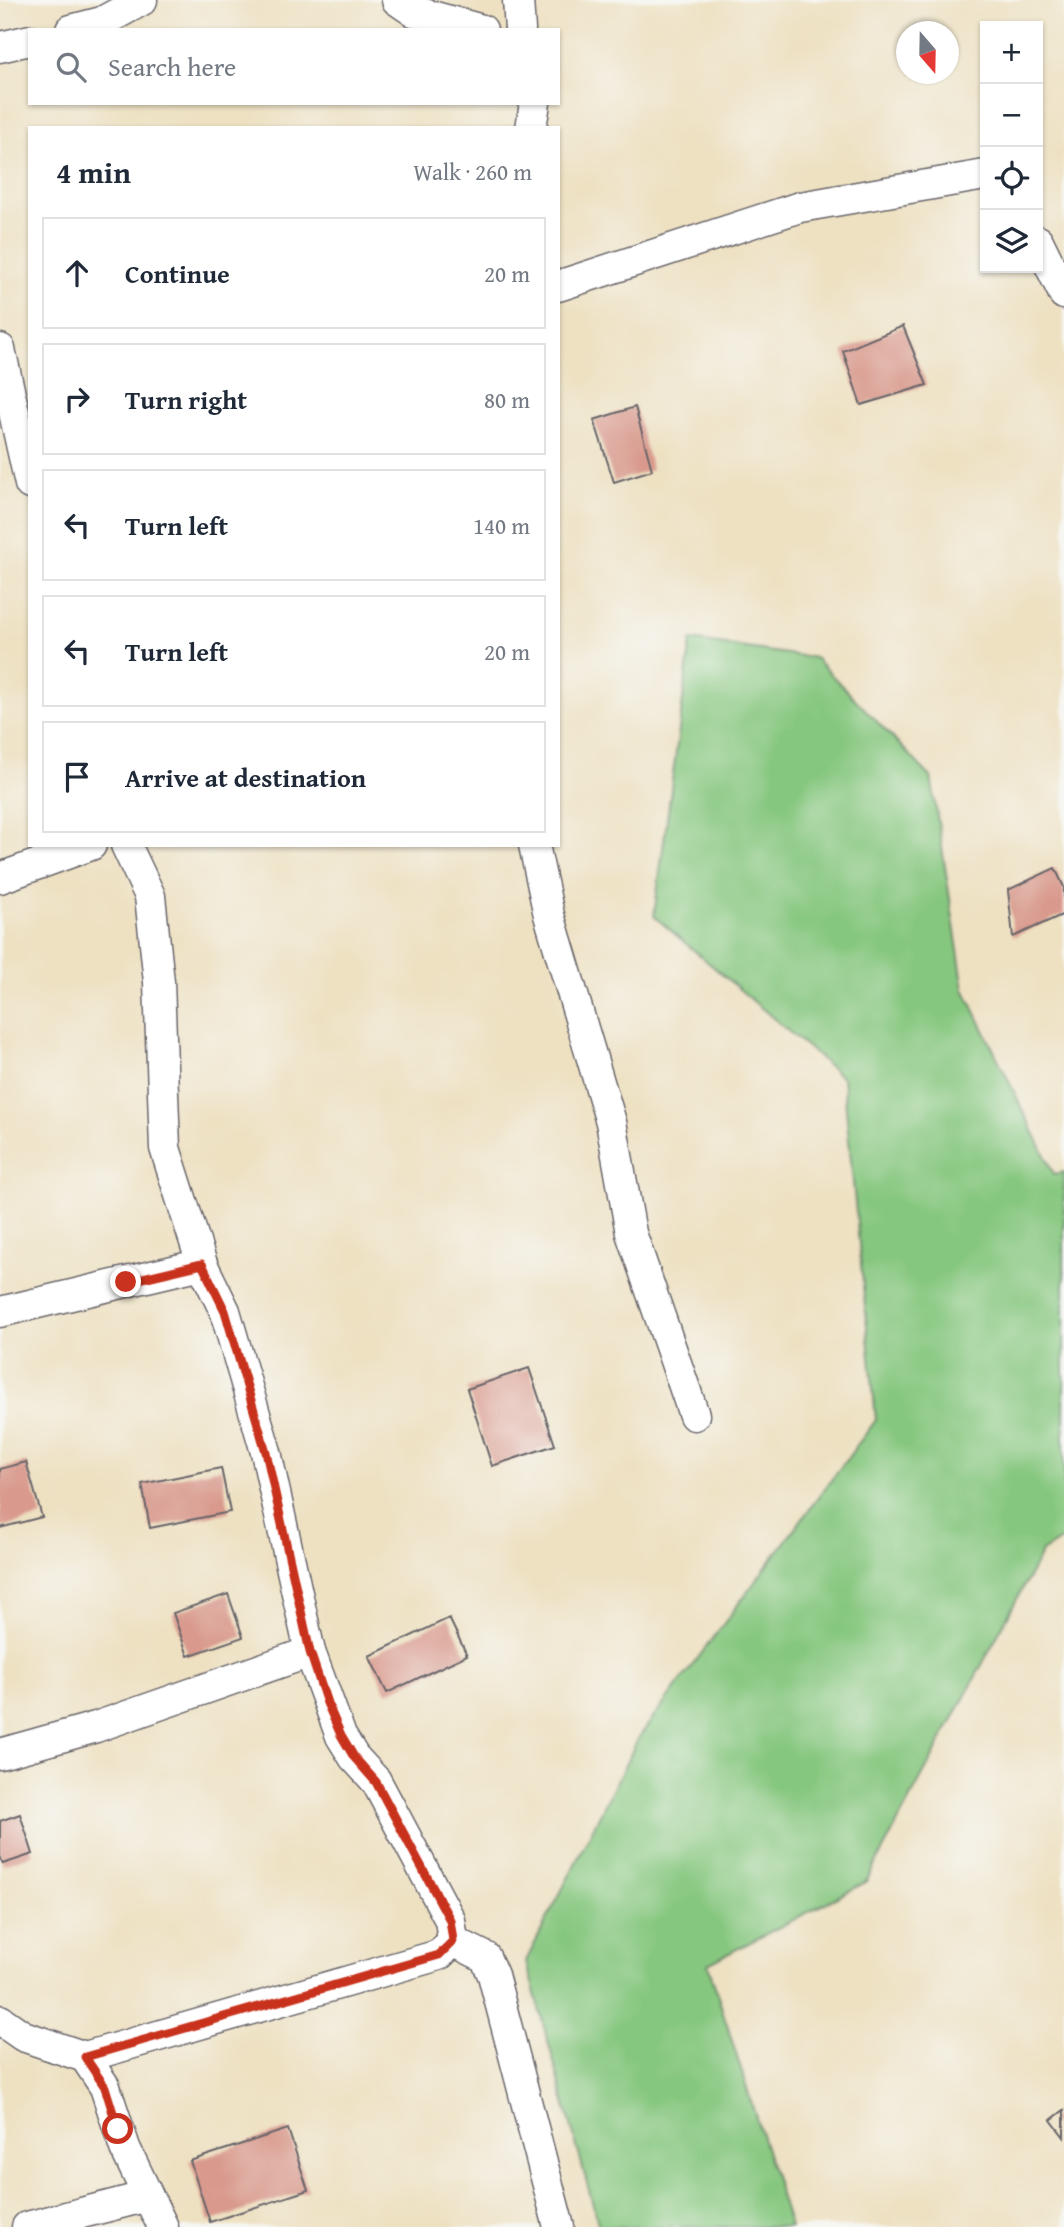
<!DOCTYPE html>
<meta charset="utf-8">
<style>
:root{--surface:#fff;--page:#f2f2f3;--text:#1f2937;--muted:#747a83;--line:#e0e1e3}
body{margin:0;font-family:"Gentium Book Plus",serif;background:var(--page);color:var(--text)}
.controls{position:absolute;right:21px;top:21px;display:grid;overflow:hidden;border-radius:0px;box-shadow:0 2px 5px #0004}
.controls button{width:63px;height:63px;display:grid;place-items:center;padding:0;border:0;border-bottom:2px solid var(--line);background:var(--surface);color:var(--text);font:35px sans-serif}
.compass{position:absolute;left:896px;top:21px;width:63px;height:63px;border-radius:50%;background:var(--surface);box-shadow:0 2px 5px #0004;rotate:160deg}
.stop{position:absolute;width:21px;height:21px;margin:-16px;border:5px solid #c8321e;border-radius:50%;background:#fff}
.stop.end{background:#c8321e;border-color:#fff;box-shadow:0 2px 7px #0008}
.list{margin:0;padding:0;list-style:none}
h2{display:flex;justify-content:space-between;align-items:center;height:91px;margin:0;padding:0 28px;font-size:30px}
h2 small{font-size:23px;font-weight:400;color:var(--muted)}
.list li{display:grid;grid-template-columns:46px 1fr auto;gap:21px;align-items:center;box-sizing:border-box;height:112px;margin:0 14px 14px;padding:0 14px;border:2px solid var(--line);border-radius:0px}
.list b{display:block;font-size:26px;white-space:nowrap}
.list em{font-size:23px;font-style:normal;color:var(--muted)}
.icon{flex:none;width:38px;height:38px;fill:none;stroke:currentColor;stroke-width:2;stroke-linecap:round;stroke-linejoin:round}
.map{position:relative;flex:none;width:1064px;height:2227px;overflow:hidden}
.search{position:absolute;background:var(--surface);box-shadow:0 2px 5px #0004;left:28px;top:28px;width:532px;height:77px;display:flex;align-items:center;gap:18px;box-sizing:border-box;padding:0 24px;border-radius:0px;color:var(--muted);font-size:26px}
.panel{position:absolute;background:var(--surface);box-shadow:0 2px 5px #0004;left:28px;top:126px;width:532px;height:721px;border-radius:0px}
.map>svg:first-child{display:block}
</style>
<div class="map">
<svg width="1064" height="2227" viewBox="0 0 1064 2227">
<rect width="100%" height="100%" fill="#f6f6f2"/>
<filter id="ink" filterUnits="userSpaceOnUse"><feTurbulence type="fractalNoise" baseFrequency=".0143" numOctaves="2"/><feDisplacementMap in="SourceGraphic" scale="14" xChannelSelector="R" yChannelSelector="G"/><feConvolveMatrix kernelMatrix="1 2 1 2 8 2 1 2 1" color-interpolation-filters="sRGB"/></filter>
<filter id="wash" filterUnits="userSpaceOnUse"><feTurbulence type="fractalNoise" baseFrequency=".00686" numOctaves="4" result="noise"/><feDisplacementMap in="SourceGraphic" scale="28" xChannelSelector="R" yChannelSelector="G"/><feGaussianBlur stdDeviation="1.57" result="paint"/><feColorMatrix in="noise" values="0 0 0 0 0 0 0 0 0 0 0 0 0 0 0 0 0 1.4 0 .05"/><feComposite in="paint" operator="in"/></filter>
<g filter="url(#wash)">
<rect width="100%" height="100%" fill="#eee1c2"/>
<path fill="#86c77f" stroke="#54745d" stroke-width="2" d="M691 640 815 658 931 777 964 989 1054 1174 1064 1172V1538L1042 1552 866 1882 708 1964 790 2227H599L526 1961 639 1737 876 1420 843 1078 654 916Z"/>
<g id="blocks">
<g fill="#d99a8d">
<path d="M903 326 927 385 861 405 843 351Z"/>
<path d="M635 407 652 470 614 482 594 420Z"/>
<path d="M1055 868 1064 887V914L1013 937 1008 890Z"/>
<path d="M529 1368 555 1445 492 1466 467 1389Z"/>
<path d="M26 1462 42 1517 0 1528V1469Z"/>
<path d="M221 1468 230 1512 150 1528 142 1484Z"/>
<path d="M228 1594 243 1637 188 1656 173 1613Z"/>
<path d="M449 1618 467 1655 387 1693 369 1656Z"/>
<path d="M20 1814 33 1854 3 1864 0 1856V1821Z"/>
<path d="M1064 2110V2137L1051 2120Z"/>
<path d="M288 2129 308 2190 210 2222 190 2161Z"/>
</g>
</g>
</g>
<g filter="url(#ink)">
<use href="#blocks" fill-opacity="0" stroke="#69656a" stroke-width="2"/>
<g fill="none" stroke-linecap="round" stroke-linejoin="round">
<defs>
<g id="minor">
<path d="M397 0 413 11 482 30"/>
<path d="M518 0 520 30"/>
<path d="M71 30 102 22 142 0"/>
<path d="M0 47 30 40"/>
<path d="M531 128 535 103"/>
<path d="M1038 241 1064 294"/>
<path d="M558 286 800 207 985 175"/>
<path d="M0 349 30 484"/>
<path d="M534 845 549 915 611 1122 631 1233 694 1415"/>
<path d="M0 878 91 845"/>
<path d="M0 1312 202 1264"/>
<path d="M0 1754 96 1727 310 1652"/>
<path d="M453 1941 485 1957 493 1975 559 2227"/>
<path d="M0 2020 23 2036 85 2057 105 2087 125 2148 148 2196"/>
<path d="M85 2057 439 1955 453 1941 450 1920 376 1781 354 1757 341 1736 310 1652 266 1452 225 1311 202 1264 165 1148 159 982 150 896 126 845"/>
<path d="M27 2227 148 2196 163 2227"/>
</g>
</defs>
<use href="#minor" stroke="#69656a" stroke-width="33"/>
<use href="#minor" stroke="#fff" stroke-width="30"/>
</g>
</g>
<g fill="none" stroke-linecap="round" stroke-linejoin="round" filter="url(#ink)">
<path stroke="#c8321e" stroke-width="9" d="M118 2129 105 2087 85 2057 439 1955 453 1941 450 1920 376 1782 354 1757 341 1735 327 1703 310 1652 266 1452 225 1311 202 1264 126 1282"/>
</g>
</svg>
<div class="controls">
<button>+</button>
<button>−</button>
<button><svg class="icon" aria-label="locate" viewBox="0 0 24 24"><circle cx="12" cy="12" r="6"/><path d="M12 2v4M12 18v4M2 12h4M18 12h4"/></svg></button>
<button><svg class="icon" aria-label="layers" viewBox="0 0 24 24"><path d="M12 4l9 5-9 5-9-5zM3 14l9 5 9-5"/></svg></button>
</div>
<svg class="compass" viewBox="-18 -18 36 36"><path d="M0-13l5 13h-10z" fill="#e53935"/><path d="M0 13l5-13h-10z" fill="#747a83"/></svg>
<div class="stop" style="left:118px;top:2129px"></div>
<div class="stop end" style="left:126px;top:1282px"></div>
<div class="search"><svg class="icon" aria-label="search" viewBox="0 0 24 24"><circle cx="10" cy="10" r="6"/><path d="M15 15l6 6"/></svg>Search here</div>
<section class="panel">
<h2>4 min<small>Walk · 260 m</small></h2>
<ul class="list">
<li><svg class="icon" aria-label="ahead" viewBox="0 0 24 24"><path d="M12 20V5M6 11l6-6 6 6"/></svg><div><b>Continue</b></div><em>20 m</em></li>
<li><svg class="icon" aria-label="right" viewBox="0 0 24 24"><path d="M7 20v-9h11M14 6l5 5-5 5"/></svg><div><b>Turn right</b></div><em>80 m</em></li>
<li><svg class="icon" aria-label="left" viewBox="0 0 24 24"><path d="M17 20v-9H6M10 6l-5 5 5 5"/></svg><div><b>Turn left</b></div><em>140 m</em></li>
<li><svg class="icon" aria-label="left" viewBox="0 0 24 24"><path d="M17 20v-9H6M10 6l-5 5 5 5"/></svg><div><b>Turn left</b></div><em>20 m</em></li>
<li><svg class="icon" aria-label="arrive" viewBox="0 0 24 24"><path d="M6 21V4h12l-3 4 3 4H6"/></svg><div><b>Arrive at destination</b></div></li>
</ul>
</section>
</div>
